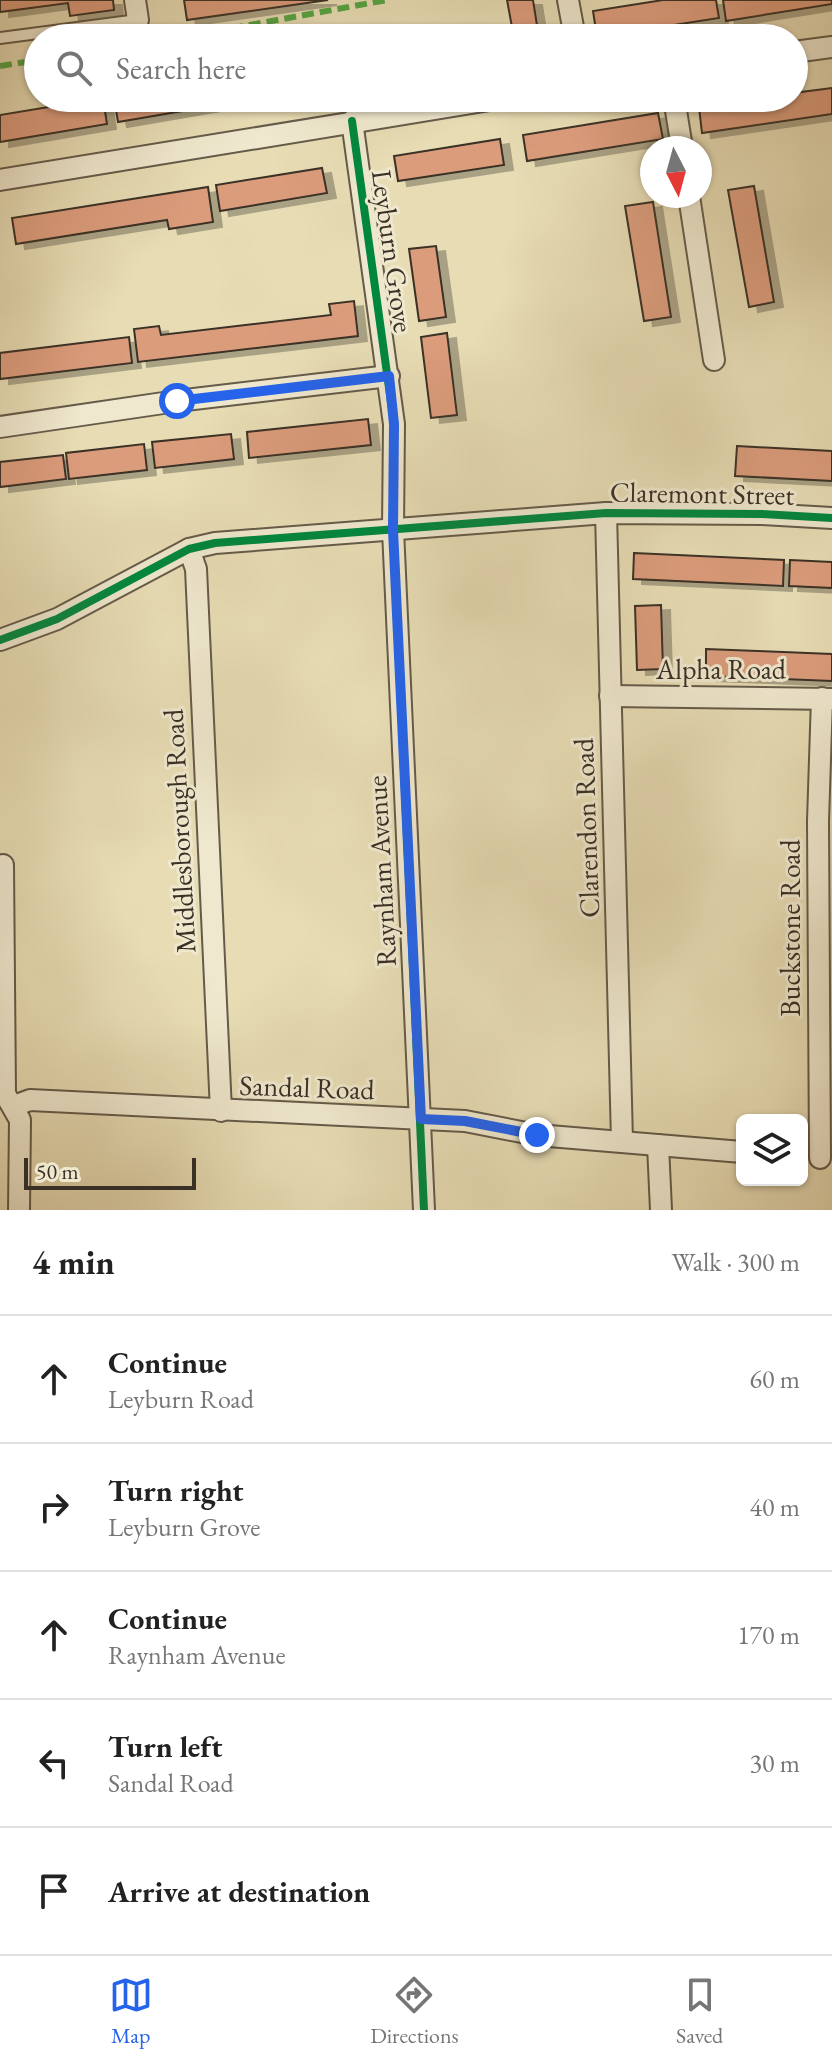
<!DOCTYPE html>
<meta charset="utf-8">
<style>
:root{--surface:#fff;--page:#f2f2f2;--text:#222;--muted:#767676;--line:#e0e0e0;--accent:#2563eb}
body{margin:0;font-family:"EB Garamond",serif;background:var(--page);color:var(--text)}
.controls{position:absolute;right:24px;bottom:24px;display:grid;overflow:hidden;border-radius:12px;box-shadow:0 2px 6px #0004}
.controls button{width:72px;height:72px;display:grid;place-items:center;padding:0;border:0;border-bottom:2px solid var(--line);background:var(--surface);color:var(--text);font:40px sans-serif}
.compass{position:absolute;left:640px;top:136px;width:72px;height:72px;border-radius:50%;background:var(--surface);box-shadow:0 2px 6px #0004;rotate:174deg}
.scale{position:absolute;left:24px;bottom:20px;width:172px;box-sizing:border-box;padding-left:8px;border:4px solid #3a3026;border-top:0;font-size:22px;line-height:28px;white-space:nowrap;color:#3a3026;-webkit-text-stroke:6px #efe8ce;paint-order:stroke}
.stop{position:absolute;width:24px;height:24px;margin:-18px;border:6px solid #2563eb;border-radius:50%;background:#fff}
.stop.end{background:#2563eb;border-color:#fff;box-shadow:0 2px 8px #0008}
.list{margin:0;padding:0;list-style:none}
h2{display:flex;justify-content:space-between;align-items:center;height:104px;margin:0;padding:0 32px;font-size:34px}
h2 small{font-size:26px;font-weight:400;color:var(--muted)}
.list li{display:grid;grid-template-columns:52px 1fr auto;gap:24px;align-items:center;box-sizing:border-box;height:128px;padding:0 32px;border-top:2px solid var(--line)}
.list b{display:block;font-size:30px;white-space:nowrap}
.list p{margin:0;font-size:26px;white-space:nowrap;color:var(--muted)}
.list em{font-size:26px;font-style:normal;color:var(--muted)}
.icon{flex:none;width:44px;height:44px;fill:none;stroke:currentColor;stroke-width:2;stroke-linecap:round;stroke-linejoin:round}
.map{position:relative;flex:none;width:832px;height:1210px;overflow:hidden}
.search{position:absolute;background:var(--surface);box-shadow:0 2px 6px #0004;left:24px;right:24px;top:24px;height:88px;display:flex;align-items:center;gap:20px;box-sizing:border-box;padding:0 28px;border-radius:44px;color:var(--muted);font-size:30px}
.sheet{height:744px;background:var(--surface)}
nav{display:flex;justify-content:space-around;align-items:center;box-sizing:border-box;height:112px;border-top:2px solid var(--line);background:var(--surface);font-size:22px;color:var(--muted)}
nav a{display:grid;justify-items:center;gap:4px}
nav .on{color:var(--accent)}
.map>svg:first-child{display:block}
</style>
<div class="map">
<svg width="832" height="1210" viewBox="0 0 832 1210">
<defs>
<filter id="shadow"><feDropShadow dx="9" dy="5" stdDeviation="0" flood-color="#0004"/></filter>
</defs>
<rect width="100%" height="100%" fill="#e7dcb4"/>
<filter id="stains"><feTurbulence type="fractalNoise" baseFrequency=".0025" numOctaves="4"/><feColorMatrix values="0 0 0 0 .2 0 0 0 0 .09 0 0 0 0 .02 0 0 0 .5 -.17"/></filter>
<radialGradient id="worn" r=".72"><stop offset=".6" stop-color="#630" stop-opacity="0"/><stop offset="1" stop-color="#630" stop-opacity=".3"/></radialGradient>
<g fill="#db9c7c" stroke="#3a3026" stroke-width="2" filter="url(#shadow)">
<path d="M0 0H113L114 10 70 16 68 3 0 12Z"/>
<path d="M184 0H328L187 20Z"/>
<path d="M507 0H533L539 38H514Z"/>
<path d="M663 0H716L719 18 597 37 593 11Z"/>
<path d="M723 0H832V4L726 21Z"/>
<path d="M832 88V114L702 133 699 107 763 98H794V93Z"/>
<path d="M103 98 107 124 0 142V115Z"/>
<path d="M114 98H223L224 104 118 122Z"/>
<path d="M658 113 663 139 527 161 523 135Z"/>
<path d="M500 139 504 165 398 181 394 156Z"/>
<path d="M322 168 327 193 220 211 216 185Z"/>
<path d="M754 186 774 302 749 307 728 190Z"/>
<path d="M208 187 213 222 169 229 167 220 16 244 12 218Z"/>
<path d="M653 202 671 317 644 321 625 206Z"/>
<path d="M436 246 446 317 419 321 409 249Z"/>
<path d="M354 301 358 336 138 362 134 329 159 326 161 335 331 315 329 304Z"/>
<path d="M447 333 457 415 431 418 421 337Z"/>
<path d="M129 337 132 363 0 379V353Z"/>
<path d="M368 419 371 445 249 458 247 432Z"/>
<path d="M231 434 234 459 155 468 152 442Z"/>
<path d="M144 444 147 470 69 479 66 453Z"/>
<path d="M737 446 832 451V481L735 476Z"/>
<path d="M63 455 66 479 0 487V462Z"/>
<path d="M634 553 784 560 783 586 633 579Z"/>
<path d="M790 560 832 562V588L789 586Z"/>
<path d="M661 605 663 669 637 670 635 606Z"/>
<path d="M706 649 832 654V681L706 676Z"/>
</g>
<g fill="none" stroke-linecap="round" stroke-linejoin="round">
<defs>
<path id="service" d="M0 38 138 20"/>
<g id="minor">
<path d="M135 0 138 20"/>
<path d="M568 0 575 38"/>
<path d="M794 52 832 47"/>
<path d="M674 98 682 148"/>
<path d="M352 121 394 424 393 530 424 1210"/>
<path d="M0 180 502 98"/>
<path d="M689 196 714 360"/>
<path d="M0 427 177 401 389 376"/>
<path d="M606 513 622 1141"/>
<path d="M189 549 196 569 221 1111"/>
<path d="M0 640 57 619 189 549 215 543 606 513 762 514 832 518"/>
<path d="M610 696 832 699"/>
<path d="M3 865 5 1094 20 1120 19 1210"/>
<path d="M14 1106 30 1100 465 1121 537 1135 742 1152"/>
<path d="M658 1145 661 1210"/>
<path d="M820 1158 818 821 822 698"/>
</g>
</defs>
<use href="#service" stroke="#655b4a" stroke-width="14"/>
<use href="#minor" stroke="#655b4a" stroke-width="24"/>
<use href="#service" stroke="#efe8ce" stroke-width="10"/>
<use href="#minor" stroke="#efe8ce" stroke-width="20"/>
<g stroke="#54a442" stroke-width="6" stroke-dasharray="12 6" stroke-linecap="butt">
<path d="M178 38 387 0"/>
<path d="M0 66 38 60"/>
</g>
<defs>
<g id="cycleway">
<path d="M352 121 394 424 393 530 424 1210"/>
<path d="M0 640 57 619 189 549 215 543 606 513 762 514 832 518"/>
</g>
</defs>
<use href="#cycleway" stroke="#efe8ce" stroke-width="13"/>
<use href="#cycleway" stroke="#00873e" stroke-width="8"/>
</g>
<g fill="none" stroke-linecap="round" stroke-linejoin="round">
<path stroke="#2563eb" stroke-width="10" d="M177 401 389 376 394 424 393 530 421 1119 465 1121 537 1135"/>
</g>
<g text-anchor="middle" stroke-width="6" stroke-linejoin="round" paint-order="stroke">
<g font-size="28" fill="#3a3026" stroke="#efe8ce">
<text transform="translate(393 251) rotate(82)" y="10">Leyburn Grove</text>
<text transform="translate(702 493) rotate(1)" y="10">Claremont Street</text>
<text x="721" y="679">Alpha Road</text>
<text transform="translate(586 828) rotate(-92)" y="10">Clarendon Road</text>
<text transform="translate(179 831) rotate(-93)" y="10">Middlesborough Road</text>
<text transform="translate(381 871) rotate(-93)" y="10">Raynham Avenue</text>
<text transform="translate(790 928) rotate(-90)" y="10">Buckstone Road</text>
<text transform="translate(307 1087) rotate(2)" y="10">Sandal Road</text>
</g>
</g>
<rect width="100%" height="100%" filter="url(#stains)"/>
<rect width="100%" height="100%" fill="url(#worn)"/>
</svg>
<div class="controls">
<button><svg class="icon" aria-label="layers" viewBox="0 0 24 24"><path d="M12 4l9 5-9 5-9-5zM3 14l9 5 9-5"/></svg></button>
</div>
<svg class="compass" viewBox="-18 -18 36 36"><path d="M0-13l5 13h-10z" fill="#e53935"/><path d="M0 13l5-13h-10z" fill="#767676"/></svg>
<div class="scale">50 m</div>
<div class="stop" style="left:177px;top:401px"></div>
<div class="stop end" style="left:537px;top:1135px"></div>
<div class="search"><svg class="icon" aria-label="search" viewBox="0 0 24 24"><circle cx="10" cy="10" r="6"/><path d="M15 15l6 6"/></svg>Search here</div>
</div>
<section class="sheet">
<h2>4 min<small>Walk · 300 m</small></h2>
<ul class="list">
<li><svg class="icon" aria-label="ahead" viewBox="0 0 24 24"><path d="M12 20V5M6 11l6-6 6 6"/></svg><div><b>Continue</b><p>Leyburn Road</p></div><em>60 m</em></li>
<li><svg class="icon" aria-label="right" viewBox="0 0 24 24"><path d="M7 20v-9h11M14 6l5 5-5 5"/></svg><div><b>Turn right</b><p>Leyburn Grove</p></div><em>40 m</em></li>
<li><svg class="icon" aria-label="ahead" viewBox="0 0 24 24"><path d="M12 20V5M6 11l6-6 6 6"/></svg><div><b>Continue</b><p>Raynham Avenue</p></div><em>170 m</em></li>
<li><svg class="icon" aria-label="left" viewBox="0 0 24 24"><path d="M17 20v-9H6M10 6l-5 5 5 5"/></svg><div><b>Turn left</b><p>Sandal Road</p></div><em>30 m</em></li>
<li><svg class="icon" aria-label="arrive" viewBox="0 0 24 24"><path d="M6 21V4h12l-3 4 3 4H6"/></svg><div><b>Arrive at destination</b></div></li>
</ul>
</section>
<nav>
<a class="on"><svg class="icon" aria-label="map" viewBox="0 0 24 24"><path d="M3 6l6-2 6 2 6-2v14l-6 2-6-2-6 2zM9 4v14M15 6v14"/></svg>Map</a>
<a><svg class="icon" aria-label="directions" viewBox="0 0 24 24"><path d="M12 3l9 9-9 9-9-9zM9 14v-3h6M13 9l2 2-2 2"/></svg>Directions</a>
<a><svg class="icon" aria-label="saved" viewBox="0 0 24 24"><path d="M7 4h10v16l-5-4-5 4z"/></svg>Saved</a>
</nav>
